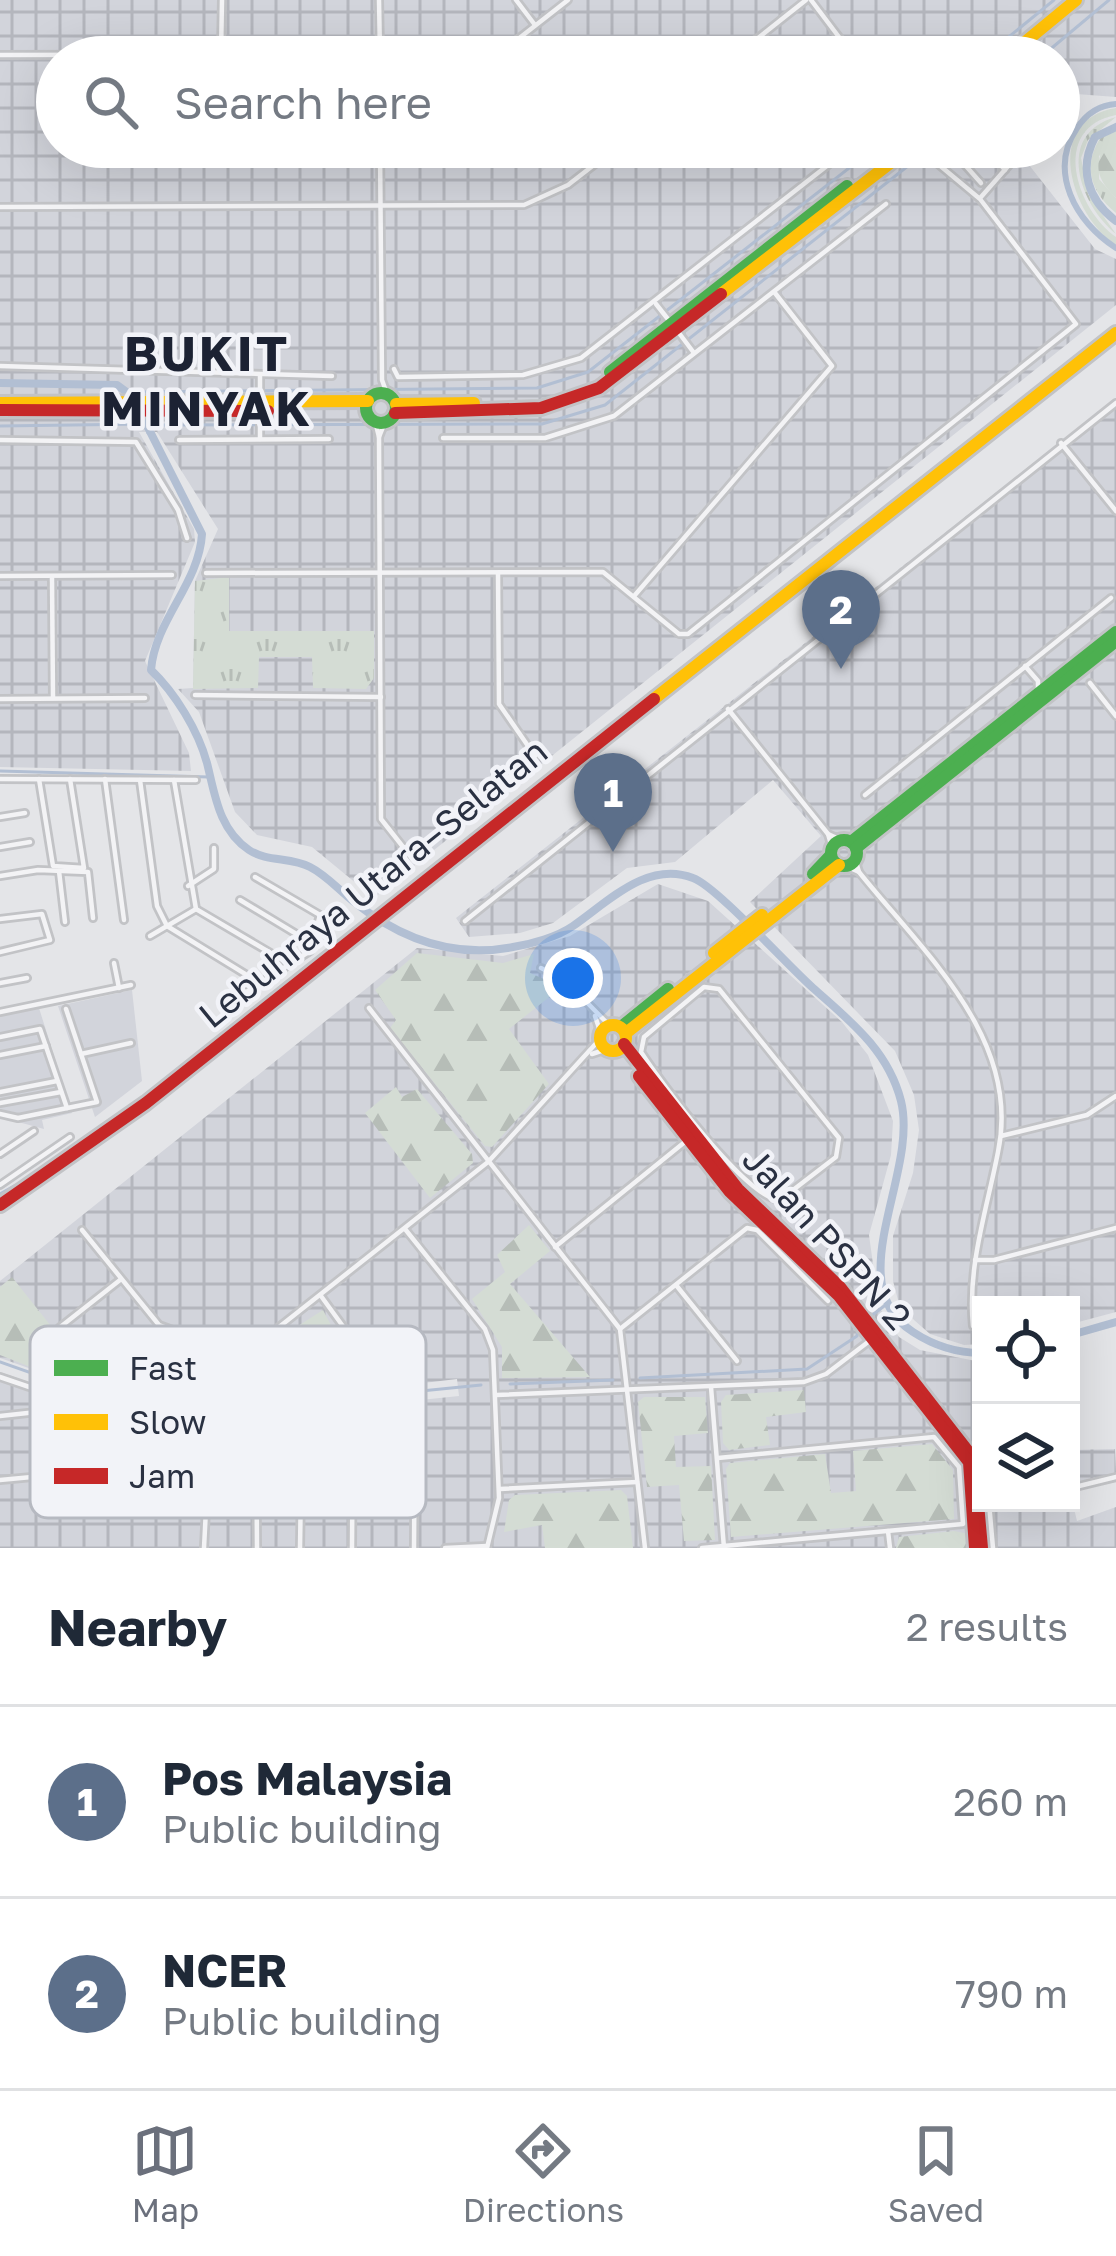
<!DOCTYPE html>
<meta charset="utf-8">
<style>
:root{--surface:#fff;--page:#f2f2f3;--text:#1f2937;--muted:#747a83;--line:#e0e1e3;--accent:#6b707c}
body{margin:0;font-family:"Golos Text",sans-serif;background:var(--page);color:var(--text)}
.controls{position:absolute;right:36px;bottom:36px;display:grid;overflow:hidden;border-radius:0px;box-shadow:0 12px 48px #0002}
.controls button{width:108px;height:108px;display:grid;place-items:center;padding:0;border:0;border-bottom:3px solid var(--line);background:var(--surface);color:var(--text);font:60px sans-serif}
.you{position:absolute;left:573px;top:978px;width:42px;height:42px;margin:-30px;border:9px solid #fff;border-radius:50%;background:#1a73e8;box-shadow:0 0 0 18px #1a73e833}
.badge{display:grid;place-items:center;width:78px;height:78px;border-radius:50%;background:var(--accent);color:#fff;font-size:39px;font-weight:700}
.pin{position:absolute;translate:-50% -99px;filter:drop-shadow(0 3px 6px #0008)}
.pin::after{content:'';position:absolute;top:63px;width:42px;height:36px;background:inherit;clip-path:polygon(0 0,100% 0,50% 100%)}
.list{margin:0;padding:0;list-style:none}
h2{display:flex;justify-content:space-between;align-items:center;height:156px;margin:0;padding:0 48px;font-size:51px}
h2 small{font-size:39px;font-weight:400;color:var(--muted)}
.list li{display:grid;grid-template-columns:78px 1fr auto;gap:36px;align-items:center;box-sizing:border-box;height:192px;padding:0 48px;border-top:3px solid var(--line)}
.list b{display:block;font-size:45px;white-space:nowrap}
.list p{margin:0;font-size:39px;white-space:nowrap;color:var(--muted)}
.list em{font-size:39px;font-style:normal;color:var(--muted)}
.icon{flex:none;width:66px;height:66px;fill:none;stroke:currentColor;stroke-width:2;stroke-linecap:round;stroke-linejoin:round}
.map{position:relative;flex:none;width:1116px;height:1548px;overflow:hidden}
.search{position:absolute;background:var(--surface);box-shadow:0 12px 48px #0002;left:36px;right:36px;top:36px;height:132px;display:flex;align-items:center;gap:30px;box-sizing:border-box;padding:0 42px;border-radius:66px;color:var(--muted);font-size:45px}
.sheet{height:540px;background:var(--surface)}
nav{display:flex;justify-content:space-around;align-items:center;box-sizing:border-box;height:168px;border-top:3px solid var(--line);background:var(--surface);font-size:33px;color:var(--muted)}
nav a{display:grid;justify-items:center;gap:6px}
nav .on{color:var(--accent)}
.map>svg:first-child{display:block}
</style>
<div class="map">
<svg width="1116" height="1548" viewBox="0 0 1116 1548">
<defs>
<pattern id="industrial-grid" width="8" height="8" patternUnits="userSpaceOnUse" patternTransform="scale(3)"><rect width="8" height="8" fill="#d2d4db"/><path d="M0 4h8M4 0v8" fill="none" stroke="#b4b6bd"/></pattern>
<pattern id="grass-tufts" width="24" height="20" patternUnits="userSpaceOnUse" patternTransform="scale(3)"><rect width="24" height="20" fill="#d4dcd4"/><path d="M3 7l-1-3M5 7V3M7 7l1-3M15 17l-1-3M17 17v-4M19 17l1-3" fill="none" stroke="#b6bdb7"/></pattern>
<pattern id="forest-firs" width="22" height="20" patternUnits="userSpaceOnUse" patternTransform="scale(3)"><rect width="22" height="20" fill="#d4dcd4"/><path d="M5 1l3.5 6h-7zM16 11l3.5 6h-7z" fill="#b6bdb7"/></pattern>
</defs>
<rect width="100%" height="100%" fill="#e4e5e8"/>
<g fill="#d2d4db">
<path d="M132 990 142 1081 95 1117 58 1006Z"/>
<path d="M39 1008 72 1113 42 1120 44 1129 0 1117V1016Z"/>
</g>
<g fill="url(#industrial-grid)">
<path d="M0 0H1116V97L1076 94 1059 113V57H57V147H1029L1022 156 1095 249 1116 259V305L374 898 312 847 257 835 235 812 199 712 178 689 193 688 195 581 218 529 157 432H139L194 529 195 542 145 661 189 753 191 771 0 767Z"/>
<path d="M1116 398V1312L1071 1324V1305H981V1344L964 1345 930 1334 914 1320 898 1300 893 1281V1236L913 1173 919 1130 914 1095 895 1051 750 902 821 836 773 780 675 862 627 868 553 923 520 933 469 937 456 918Z"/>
<path d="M658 884 708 901 842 1022 868 1055 893 1121 891 1155 869 1235 879 1307 899 1337 920 1350 981 1362V1413L976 1419 983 1510 1071 1503V1496L1077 1521 1116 1507V1548H0V1372L88 1403 190 1424 459 1396 457 1379 190 1411 137 1406 0 1358V1281L417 948 503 956 570 936Z"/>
<path d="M1115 1449 1116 1474 1071 1483V1450Z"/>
</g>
<g fill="url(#grass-tufts)">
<path d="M1116 108V115C1049 128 1077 210 1116 237V245C1071 216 1041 120 1116 108Z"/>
<path d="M1116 117 1088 140 1081 158 1088 194 1116 234C1080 205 1054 134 1116 117Z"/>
<path d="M1116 131V142L1099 156V179L1116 198V213C1089 191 1082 163 1103 134Z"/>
<path d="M229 577V631H374V678L366 689 313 688 312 657H259L258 688 193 689 195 581Z"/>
</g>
<g fill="url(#forest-firs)">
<path d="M1116 142V198C1100 182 1093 170 1103 148Z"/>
<path d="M417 953 503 963 534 954 530 973 562 987 509 1029 549 1084 492 1147 485 1146 390 1028 396 1020 375 990Z"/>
<path d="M396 1087 402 1097 417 1089 472 1154 473 1163 430 1198 365 1113Z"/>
<path d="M529 1225 550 1251 510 1284 590 1377 502 1378V1347L472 1299 505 1272 497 1255Z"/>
<path d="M12 1277 89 1374 76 1385 0 1355V1287Z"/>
<path d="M323 1310 343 1348 303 1351 306 1394 226 1397 221 1347 276 1340Z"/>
<path d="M804 1390 806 1412 766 1417 770 1445 729 1450 723 1443 721 1402 726 1395Z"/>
<path d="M644 1397H705L708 1433 674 1436 676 1467 711 1466 715 1540 684 1541 679 1485 647 1487 638 1402Z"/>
<path d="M932 1444 953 1470 954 1519 731 1537 726 1469 730 1463 825 1454 831 1493 856 1491 853 1451Z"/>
<path d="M621 1490 627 1496 633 1548H545L542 1525 504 1532 509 1500 515 1495Z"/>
<path d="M954 1531 969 1534 970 1548H896L899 1537Z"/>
</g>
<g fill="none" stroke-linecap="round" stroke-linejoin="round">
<g stroke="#b2bfd3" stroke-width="3">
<path d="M984 57 1054 0"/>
<path d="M1041 57 1109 0"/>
<path d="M130 392 537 388 588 372 876 147"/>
<path d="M0 426 145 424"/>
<path d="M148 433 155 425 542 424 605 405 932 147"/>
<path d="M0 771 209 777"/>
<path d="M0 1194 14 1186"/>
<path d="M870 1317 888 1303"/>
<path d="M0 1362 136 1410 191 1414 481 1385"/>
<path d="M640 1378 807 1369 857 1336 858 1328"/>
<path d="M510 1384 613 1380"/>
</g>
<path stroke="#b2bfd3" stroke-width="6" d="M1116 104C1099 105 1087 113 1077 128 1048 171 1075 222 1116 248"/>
<g stroke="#b2bfd3" stroke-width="8">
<path d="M1116 127 1095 137C1078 169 1088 200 1116 221"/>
<path d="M0 383 117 385 132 396 202 534C199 584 155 620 151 670 175 693 198 730 207 763 215 795 219 830 249 850 267 862 291 857 310 867 326 875 339 890 353 901 399 938 452 959 513 947 532 944 557 937 573 926 608 902 647 860 693 878 716 886 787 965 813 988 850 1021 888 1050 901 1101 919 1174 838 1284 913 1332 933 1345 956 1353 981 1353"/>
<path d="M1071 1335 1116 1322"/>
</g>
<defs>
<g id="street">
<path d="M379 0 380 54"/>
<path d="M516 0 535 25"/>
<path d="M811 0 854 57"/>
<path d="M221 53 222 0"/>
<path d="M0 55 475 54 513 43 568 0"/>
<path d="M734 57 806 0"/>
<path d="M380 147 382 380 387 394"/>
<path d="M949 147 981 183"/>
<path d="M986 147 1005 170"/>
<path d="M981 197 1025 147"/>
<path d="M0 207 524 205 568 185 617 147"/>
<path d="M656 304 671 323"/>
<path d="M676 329 694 353"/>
<path d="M0 366 332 376"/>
<path d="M394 369 398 377 523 375 581 358 846 151"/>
<path d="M260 376V400"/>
<path d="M375 421 379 437 381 819 411 857 535 756 499 704 498 574"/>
<path d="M379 437 385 422"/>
<path d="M443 438H545L614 416 886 204"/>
<path d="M260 439V415"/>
<path d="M0 440 136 442 178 510 187 538"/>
<path d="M179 440 329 439"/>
<path d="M1061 443 1116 511"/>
<path d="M206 573 603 572 679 634H688L1076 324 980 199 920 149"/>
<path d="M0 576 172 575"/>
<path d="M52 578 53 698"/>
<path d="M635 595 832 366 775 293"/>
<path d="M1025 666 1038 681V692"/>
<path d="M1090 683 1116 716"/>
<path d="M195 695 381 697"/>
<path d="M0 699 145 698"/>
<path d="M728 709 828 834 841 840"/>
<path d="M0 779 196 780"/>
<path d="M39 779 53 866 84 868 70 779"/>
<path d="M105 779 124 920"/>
<path d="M140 780 157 906 167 926 260 983"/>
<path d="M174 780 196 909 291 965"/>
<path d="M865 795 1111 598"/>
<path d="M0 817 25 813"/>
<path d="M828 834 832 848"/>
<path d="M0 847 30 842"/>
<path d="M855 859 859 872C923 952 1022 1039 998 1152 987 1209 967 1267 973 1326"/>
<path d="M846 866 859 872"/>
<path d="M59 871 65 922"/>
<path d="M0 876 38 870 88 872 93 918"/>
<path d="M188 886 214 869V848"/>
<path d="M240 900 313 944"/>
<path d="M0 919 42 914 50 940 0 952"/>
<path d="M465 921 1116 403"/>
<path d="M150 936 196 909"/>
<path d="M114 963 119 988"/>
<path d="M541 968 565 980 609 1025"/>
<path d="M0 983 27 978"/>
<path d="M704 987 719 989 839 1138 836 1157 780 1200C747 1199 661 1083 641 1052L644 1037Z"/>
<path d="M245 993 310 951 320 915 255 877"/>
<path d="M369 1008 620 1329 645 1548"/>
<path d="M0 1012 131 985"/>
<path d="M595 1016 601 1034"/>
<path d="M0 1037 40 1029 67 1108"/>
<path d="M81 1054 131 1043"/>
<path d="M592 1054 607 1049"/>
<path d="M0 1055 46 1046"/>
<path d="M0 1092 57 1081"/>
<path d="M0 1103 61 1092"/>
<path d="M0 1114 18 1118 97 1102 66 1009"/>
<path d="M1001 1136 1087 1115 1116 1096"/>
<path d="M0 1154 34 1131"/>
<path d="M0 1185 70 1137"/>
<path d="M405 1229 485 1329 493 1350 499 1498 487 1548"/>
<path d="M82 1230 159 1325 200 1340 274 1331 488 1162 600 1039"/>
<path d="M555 1247 686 1141"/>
<path d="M975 1260H994L1116 1228"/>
<path d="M676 1285 737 1361"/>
<path d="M321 1296 350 1336 352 1387"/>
<path d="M59 1328 120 1280"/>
<path d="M620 1329 747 1228 757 1230 828 1301"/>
<path d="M0 1377 91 1408"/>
<path d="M711 1387 724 1548"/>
<path d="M496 1395 804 1382 826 1374 872 1339"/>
<path d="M0 1416 55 1410 66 1401"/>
<path d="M256 1422 257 1548"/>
<path d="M0 1480 180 1463"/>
<path d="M1071 1488 1116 1477"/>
<path d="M500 1489 637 1482"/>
<path d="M989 1503 993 1548"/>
<path d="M979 1508 1003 1503"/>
<path d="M888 1531 890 1548"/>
<path d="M204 1548 210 1431 290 1418 302 1424 300 1548"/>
<path d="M352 1548 353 1414"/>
<path d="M414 1548 415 1407"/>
<path d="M445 1548 487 1546"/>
<path d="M702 1548 963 1524 959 1467 934 1437 718 1458"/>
</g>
<g id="fast">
<path d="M610 372 847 186"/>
<circle cx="381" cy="408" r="15"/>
<circle cx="844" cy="853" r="13"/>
<path d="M851 842 1116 632"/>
<path d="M856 848 1116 641"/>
<path d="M813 874 831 855"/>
<path d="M621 1027 668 989"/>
</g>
<g id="slow">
<path d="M1007 57 1076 0"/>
<path d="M721 294 911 147"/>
<path d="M0 403 368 401"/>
<path d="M396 404 474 403"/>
<path d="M654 699 1116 333"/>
<path d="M714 953 762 915"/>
<circle cx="613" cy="1038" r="13"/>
<path d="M626 1033 839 865"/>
</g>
<g id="jam">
<path d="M0 410 268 411"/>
<path d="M395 413 541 408 599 388 721 294"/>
<path d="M624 1044 738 1189 840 1287 974 1459 982 1548"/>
<path d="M639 1076 730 1192 839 1296 969 1462 975 1548"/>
<path d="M0 1205 146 1103 654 699"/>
</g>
</defs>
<use href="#street" stroke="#c2c3c6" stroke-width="10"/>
<use href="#fast" stroke="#c2c3c6" stroke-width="18"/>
<use href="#slow" stroke="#c2c3c6" stroke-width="18"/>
<use href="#jam" stroke="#c2c3c6" stroke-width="18"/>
<use href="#street" stroke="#f3f3f5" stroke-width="4.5"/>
<use href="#fast" stroke="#4caf50" stroke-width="12"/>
<use href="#slow" stroke="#ffc107" stroke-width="12"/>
<use href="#jam" stroke="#c62828" stroke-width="12"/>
</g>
<g text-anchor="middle" stroke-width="9" stroke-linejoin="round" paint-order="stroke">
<g font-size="36" fill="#2a3142" stroke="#f2f3f8">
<text transform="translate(373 883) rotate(-39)" y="13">Lebuhraya Utara–Selatan</text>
<text transform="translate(827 1238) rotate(48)" y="13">Jalan PSPN 2</text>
</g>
<g font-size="48" font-weight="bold" letter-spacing="3" fill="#1c2233" stroke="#f2f3f8">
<text x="207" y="371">BUKIT<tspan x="207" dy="55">MINYAK</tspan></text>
</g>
</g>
<rect x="30" y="1326" width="396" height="192" rx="18" fill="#f2f3f8" stroke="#b6b9c1" stroke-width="3"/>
<rect x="54" y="1360" width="54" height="16" fill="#4caf50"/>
<rect x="54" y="1414" width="54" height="16" fill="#ffc107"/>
<rect x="54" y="1468" width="54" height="16" fill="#c62828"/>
<g font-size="33" fill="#2a3142">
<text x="129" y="1380">Fast</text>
<text x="129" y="1434">Slow</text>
<text x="129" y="1488">Jam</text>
</g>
</svg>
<div class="controls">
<button><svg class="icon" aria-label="locate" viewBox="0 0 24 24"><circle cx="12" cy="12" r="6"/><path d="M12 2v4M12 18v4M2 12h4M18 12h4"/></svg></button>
<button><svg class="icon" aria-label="layers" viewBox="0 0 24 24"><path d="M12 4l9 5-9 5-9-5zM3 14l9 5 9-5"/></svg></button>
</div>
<div class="you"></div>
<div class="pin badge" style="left:613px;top:852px;background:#5c6f8a">1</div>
<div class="pin badge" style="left:841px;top:669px;background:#5c6f8a">2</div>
<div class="search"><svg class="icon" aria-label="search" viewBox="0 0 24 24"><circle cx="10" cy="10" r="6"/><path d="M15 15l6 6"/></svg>Search here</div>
</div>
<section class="sheet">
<h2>Nearby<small>2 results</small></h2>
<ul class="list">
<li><span class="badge" style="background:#5c6f8a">1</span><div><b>Pos Malaysia</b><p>Public building</p></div><em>260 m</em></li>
<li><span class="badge" style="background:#5c6f8a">2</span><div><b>NCER</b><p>Public building</p></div><em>790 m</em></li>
</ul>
</section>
<nav>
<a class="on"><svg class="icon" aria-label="map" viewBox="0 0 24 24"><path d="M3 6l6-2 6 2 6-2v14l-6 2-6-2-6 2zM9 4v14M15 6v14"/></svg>Map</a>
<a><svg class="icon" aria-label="directions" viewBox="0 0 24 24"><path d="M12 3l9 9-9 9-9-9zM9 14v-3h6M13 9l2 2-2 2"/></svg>Directions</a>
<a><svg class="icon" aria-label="saved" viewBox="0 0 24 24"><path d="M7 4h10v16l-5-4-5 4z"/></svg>Saved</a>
</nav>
